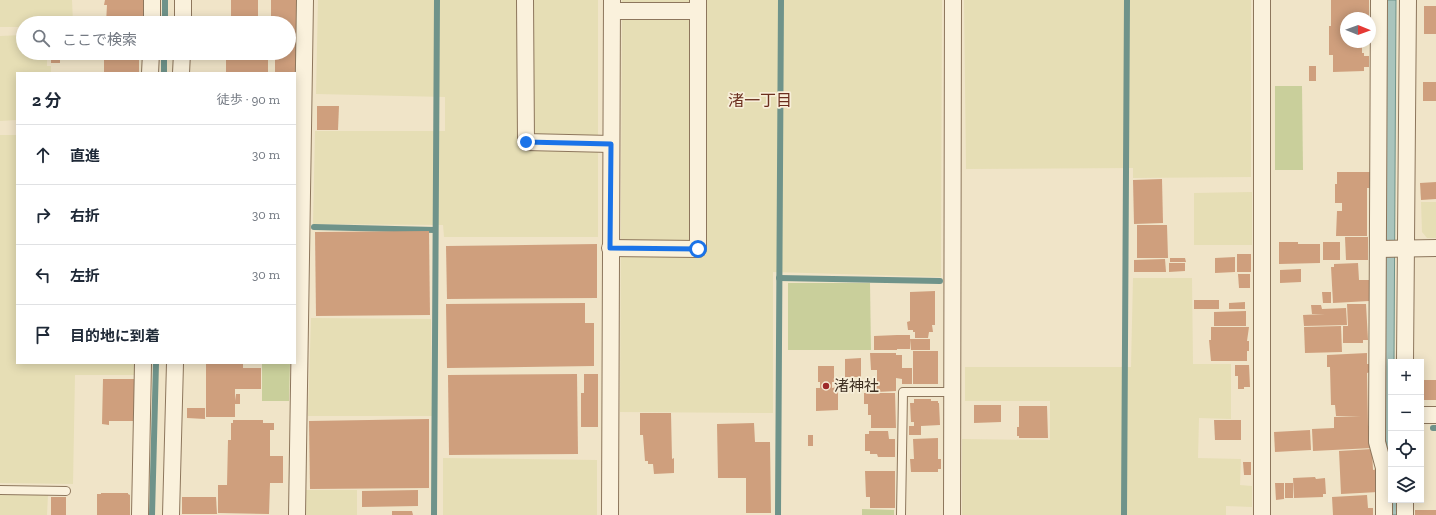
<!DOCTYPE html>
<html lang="ja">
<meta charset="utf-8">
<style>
:root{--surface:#fff;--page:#f6f6f7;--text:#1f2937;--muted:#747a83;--line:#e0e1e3}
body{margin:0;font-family:"Zilla Slab","Noto Sans JP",serif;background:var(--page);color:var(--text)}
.controls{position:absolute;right:12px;bottom:12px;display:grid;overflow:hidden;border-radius:0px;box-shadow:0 2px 10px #0003}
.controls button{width:36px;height:36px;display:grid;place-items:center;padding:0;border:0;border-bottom:1px solid var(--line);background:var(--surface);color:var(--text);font:20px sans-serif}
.compass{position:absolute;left:1340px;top:12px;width:36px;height:36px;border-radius:50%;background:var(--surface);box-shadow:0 2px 10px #0003;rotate:91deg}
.stop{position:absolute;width:12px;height:12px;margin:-9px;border:3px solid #1a73e8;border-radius:50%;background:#fff}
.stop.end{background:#1a73e8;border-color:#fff;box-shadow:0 1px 4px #0008}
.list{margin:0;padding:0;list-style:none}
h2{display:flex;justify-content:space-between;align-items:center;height:52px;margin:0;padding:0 16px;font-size:17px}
h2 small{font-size:13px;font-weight:400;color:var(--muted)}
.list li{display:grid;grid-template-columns:26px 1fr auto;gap:12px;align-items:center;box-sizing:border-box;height:60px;padding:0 16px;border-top:1px solid var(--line)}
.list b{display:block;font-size:15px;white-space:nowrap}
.list em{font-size:13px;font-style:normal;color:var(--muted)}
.icon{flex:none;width:22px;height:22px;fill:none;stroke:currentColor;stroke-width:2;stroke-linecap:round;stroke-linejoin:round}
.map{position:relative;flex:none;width:1436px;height:515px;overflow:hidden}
.search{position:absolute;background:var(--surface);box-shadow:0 2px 10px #0003;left:16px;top:16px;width:280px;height:44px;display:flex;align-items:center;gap:10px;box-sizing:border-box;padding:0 14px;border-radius:22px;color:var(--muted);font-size:15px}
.panel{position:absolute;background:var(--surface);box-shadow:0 2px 10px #0003;left:16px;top:72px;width:280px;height:292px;border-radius:0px}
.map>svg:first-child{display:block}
</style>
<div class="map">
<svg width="1436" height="515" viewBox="0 0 1436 515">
<rect width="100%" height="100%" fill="#f0e4c8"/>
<g fill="#e6deb5">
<path d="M0 0H72L73 23H23V27H0Z"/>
<path d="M318 0H598V237H444L443 225 313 224 315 131H445V97L316 94Z"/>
<path d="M622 0H942L941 277 773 272V413L620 412Z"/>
<path d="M964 0H1251V177L1133 178V168L966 169Z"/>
<path d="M23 35V53H47V66H51V73H17V120L0 121V36Z"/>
<path d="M0 135H17V363H137V375H75L73 484 0 483Z"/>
<path d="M1252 192V245H1194V193Z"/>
<path d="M1421 202H1436V238H1427L1422 232Z"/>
<path d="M1133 278H1192L1193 364H1231V419L1199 418 1198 458 1241 459 1240 485 1252 486V507L1226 506V515H962V439L1050 440V401H965V367H1131Z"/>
<path d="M311 318 431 319 432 416H308Z"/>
<path d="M443 458 597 460V515H443Z"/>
<path d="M306 490H357V515H305Z"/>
<path d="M0 495H48L47 515H0Z"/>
</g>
<g fill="#c9cf9b">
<path d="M1275 86H1302L1303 170H1275Z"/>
<path d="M788 283H870L871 350H788Z"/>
<path d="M262 363H290L289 401H262Z"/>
<path d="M862 509 894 510V515H862Z"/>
</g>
<path fill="#a9c4bc" stroke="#6f938a" d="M1386 0H1396L1394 362H1391V500H1399V515H1387L1388 456 1383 424Z"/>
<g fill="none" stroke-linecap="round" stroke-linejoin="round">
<g stroke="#6f938a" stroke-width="6">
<path d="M165 23V0"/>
<path d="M164 73V53"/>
<path d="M314 227 435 230"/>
<path d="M779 278 940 281"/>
<path d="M1433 428H1436"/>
<path d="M152 515 156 363"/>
<path d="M434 515 437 0"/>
<path d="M778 515 781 0"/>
<path d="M1124 515 1127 0"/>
</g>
</g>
<g fill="#cf9f7d">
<path d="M105 0H145L148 23H106L107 5H104Z"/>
<path d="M231 0H258V21H260V23H231Z"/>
<path d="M271 0H297V39H289V23H271Z"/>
<path d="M1331 0H1369V18H1346V42H1362V53H1364V56H1369V67H1364V71L1333 72V55H1329V26H1331Z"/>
<rect x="1424" y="6" width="12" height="28"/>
<path d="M289 42H297V74L275 73V53H289Z"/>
<rect x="51" y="53" width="9" height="10"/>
<rect x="77" y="53" width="28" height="5"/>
<rect x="226" y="53" width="42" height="20"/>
<rect x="104" y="60" width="35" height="13"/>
<rect x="1309" y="66" width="7" height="15"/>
<rect x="1423" y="82" width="13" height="19"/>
<path d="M317 106H339L338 130H317Z"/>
<path d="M1337 172H1370V188H1367V236H1336L1337 211H1342V203H1335V184H1337Z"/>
<path d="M1162 179 1163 223 1134 224 1133 180Z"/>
<path d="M1436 182V199L1421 200 1420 183Z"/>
<path d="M1137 225H1167L1168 258H1137Z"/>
<path d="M429 231 430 315 316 316 315 232Z"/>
<path d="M1345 237H1368V260H1346Z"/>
<path d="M1279 242H1298V244H1320V263L1279 264Z"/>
<rect x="1323" y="242" width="17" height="18"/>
<path d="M597 244V298L447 299 446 246Z"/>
<rect x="1237" y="254" width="14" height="18"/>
<path d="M1235 257V272L1215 273V258Z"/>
<path d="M1170 258H1185L1186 262H1170Z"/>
<path d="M1165 259 1166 272H1134V260Z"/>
<path d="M1169 263H1185V271L1169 272Z"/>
<path d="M1358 263 1359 280H1369V301L1333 303 1331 267H1334V264Z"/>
<path d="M1301 269V282L1280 283V270Z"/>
<path d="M1238 274H1250V288H1239Z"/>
<path d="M935 291V325H932L933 332H929L928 338H915V332H913V330H908L907 322 910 321V292Z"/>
<path d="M1322 292H1331V303H1323Z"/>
<rect x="1194" y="300" width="25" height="9"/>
<path d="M1245 302V309H1229V303Z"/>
<path d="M585 303V323H594V366L447 368 446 304Z"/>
<path d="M1347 304H1366L1368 340H1363V343H1343V326H1348Z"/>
<path d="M1311 305H1321L1322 309 1346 308 1347 325 1304 326 1303 315 1325 314H1312Z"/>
<path d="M1246 311V326H1214V312Z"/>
<path d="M1341 326 1342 352 1305 353 1304 327Z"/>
<path d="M1211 327H1249L1247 341H1249V351H1247V361H1211L1209 340H1211Z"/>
<path d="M897 335H910V349H897V350H874V336Z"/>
<path d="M910 339H930V350H911Z"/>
<rect x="913" y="351" width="25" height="33"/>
<path d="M870 353H896V355H902V379L896 378V391L877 392V390H875L874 382 877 381V370H871Z"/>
<path d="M1367 353V364H1370V372L1367 373 1368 426H1371L1372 448 1313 451 1312 429 1334 428V417L1361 416H1336L1335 405H1331L1330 367H1327V355Z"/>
<path d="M861 358V377H845V359Z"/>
<path d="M206 363H243V368H261V389H235V401L236 394H240V404H235V417H206Z"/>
<path d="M1235 365H1249L1250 387H1244V389H1238V376H1235Z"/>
<path d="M818 366H834V382H832V388L838 387V410L816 411V388H820V382H818Z"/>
<rect x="902" y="368" width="10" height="16"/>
<path d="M577 374 578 454 449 455 448 375Z"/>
<path d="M584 374H598V427H581V393H584Z"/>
<path d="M103 379H136L135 421H109V425L102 424Z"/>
<rect x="1421" y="380" width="15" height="20"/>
<path d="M864 393H895L896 428H871V415H868V404H864Z"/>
<path d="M914 399H931V401H938V403H939L940 425 921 426V435H909V426H919H914V422H911L910 403H914Z"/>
<path d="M974 405H1001V422L974 423Z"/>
<path d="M1019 406H1047L1048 438H1019V436H1017V427H1019Z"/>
<path d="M187 408H205V419L187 418Z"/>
<path d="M640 413H671L672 459 674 458V473L654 474 653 464H648V461H645L643 435H640Z"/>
<path d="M429 419V488L310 489 309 421Z"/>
<path d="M233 420H263V423H274V430H270V456H283V483H270L269 514 218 513V485H227L228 440H231V423H233Z"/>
<path d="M1214 420H1241V440H1215Z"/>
<path d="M754 423 755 442H770L771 513H746V478H718L717 424Z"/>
<path d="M1310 430 1311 450 1275 452 1274 432Z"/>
<path d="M869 431H888L889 439H895V457H878L877 454H870V451H865V434H869Z"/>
<rect x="808" y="435" width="5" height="11"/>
<path d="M938 438V459H941V469H938V472H911L910 459H914L913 439Z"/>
<path d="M1372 449 1373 470 1377 469 1378 492 1341 494 1339 451Z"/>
<path d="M1243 462H1251V475H1244Z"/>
<path d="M865 471H895V508H870V497H866Z"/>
<path d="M1315 477 1316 479 1325 478 1326 494H1323V497L1294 498 1293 478Z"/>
<path d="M1275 483H1284V499L1276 500Z"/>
<rect x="1285" y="483" width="8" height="15"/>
<path d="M418 490V506L362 507V491Z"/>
<path d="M101 493H128V494L130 495V515H97V494H101Z"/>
<path d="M1367 495 1368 508H1373V515H1333L1332 497Z"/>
<rect x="51" y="497" width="15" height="18"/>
<path d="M182 497H216L217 514H182Z"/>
<rect x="1415" y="510" width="21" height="5"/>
<path d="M392 511H412L413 515H392Z"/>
</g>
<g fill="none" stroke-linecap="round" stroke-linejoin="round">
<defs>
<g id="service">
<path d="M0 490 66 491"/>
<path d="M901 515 903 392H952"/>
</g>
<g id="minor">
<path d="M525 0 526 142 611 144"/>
<path d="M1262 0V515"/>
<path d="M1379 0 1377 442 1384 468V515"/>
<path d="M612 11H698"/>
<path d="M152 23V0"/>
<path d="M183 23V0"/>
<path d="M150 73 151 53"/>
<path d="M181 73 182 53"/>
<path d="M610 248 698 249V0"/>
<path d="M1378 249 1436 248"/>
<path d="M1405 362 1408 0"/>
<path d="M1421 415H1436"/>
<path d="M1405 500V515"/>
<path d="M140 515 143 363"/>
<path d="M171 515 175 363"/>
<path d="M297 515 305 0"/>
<path d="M610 515 612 0"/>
<path d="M952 515 953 0"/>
</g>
</defs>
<use href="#service" stroke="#8d765c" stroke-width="10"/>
<use href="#minor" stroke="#8d765c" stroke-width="18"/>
<use href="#service" stroke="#faf1dc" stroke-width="8"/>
<use href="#minor" stroke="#faf1dc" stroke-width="16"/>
</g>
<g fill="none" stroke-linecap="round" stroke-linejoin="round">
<path stroke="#1a73e8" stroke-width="5" d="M526 142 611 144 610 248 698 249"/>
</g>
<circle fill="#9e2a2b" stroke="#f7eed8" stroke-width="1.5" cx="826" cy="386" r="4"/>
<g text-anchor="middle" stroke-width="3.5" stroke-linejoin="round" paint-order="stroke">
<g font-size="15" fill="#3d2e20" stroke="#f7eed8" text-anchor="start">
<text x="834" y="391">渚神社</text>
</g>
<g font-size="16" fill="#6b2e1e" stroke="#f7eed8">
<text x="760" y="106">渚一丁目</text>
</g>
</g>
</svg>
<div class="controls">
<button>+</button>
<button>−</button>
<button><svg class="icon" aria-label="locate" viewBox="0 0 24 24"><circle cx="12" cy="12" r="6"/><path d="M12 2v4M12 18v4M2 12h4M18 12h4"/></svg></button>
<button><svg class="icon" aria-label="layers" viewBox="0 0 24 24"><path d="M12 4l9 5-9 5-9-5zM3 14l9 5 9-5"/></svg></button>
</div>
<svg class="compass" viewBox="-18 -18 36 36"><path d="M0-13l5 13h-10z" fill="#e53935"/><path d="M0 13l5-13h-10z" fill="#747a83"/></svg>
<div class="stop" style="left:698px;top:249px"></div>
<div class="stop end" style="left:526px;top:142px"></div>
<div class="search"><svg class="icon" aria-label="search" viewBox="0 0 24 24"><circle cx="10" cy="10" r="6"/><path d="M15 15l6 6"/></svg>ここで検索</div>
<section class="panel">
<h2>2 分<small>徒歩 · 90 m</small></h2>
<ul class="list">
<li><svg class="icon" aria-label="ahead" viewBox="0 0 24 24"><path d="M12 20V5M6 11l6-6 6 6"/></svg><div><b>直進</b></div><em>30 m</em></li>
<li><svg class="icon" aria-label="right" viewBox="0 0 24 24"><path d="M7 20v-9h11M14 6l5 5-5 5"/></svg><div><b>右折</b></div><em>30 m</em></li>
<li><svg class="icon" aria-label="left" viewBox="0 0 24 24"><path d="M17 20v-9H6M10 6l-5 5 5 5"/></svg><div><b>左折</b></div><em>30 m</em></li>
<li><svg class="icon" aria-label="arrive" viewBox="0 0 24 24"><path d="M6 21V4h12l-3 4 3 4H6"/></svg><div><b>目的地に到着</b></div></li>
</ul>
</section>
</div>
